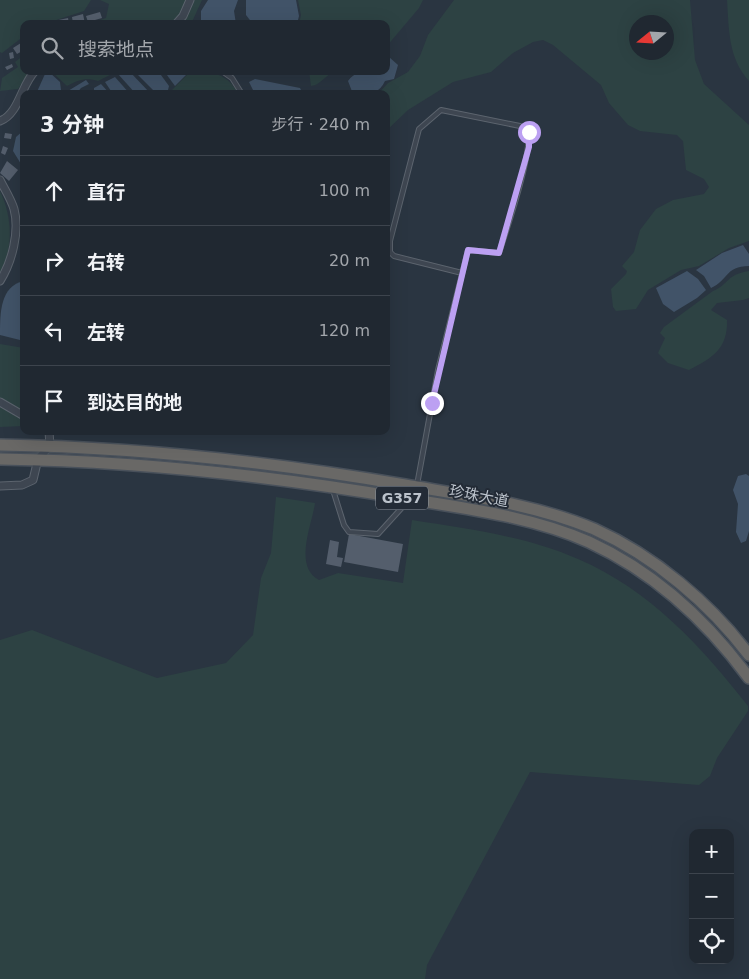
<!DOCTYPE html>
<html lang="zh">
<meta charset="utf-8">
<style>
:root{--surface:#202831;--page:#2d343d;--text:#f1f3f6;--muted:#a2a6ab;--line:#3d444d}
body{margin:0;font-family:"DejaVu Sans","Noto Sans SC",sans-serif;background:var(--page);color:var(--text)}
.controls{position:absolute;right:15px;bottom:15px;display:grid;overflow:hidden;border-radius:10px;box-shadow:0 5px 20px #0002}
.controls button{width:45px;height:45px;display:grid;place-items:center;padding:0;border:0;border-bottom:1px solid var(--line);background:var(--surface);color:var(--text);font:25px sans-serif}
.compass{position:absolute;left:629px;top:15px;width:45px;height:45px;border-radius:50%;background:var(--surface);box-shadow:0 5px 20px #0002;rotate:252deg}
.stop{position:absolute;width:15px;height:15px;margin:-11px;border:4px solid #bca0f2;border-radius:50%;background:#fff}
.stop.end{background:#bca0f2;border-color:#fff;box-shadow:0 1px 5px #0008}
.list{margin:0;padding:0;list-style:none}
h2{display:flex;justify-content:space-between;align-items:center;height:65px;margin:0;padding:0 20px;font-size:21px}
h2 small{font-size:16px;font-weight:400;color:var(--muted)}
.list li{display:grid;grid-template-columns:32px 1fr auto;gap:15px;align-items:center;box-sizing:border-box;height:70px;padding:0 20px;border-top:1px solid var(--line)}
.list b{display:block;font-size:19px;white-space:nowrap}
.list em{font-size:16px;font-style:normal;color:var(--muted)}
.icon{flex:none;width:28px;height:28px;fill:none;stroke:currentColor;stroke-width:2;stroke-linecap:round;stroke-linejoin:round}
.map{position:relative;flex:none;width:749px;height:979px;overflow:hidden}
.search{position:absolute;background:var(--surface);box-shadow:0 5px 20px #0002;left:20px;top:20px;width:370px;height:55px;display:flex;align-items:center;gap:12px;box-sizing:border-box;padding:0 18px;border-radius:10px;color:var(--muted);font-size:19px}
.panel{position:absolute;background:var(--surface);box-shadow:0 5px 20px #0002;left:20px;top:90px;width:370px;height:345px;border-radius:10px}
.map>svg:first-child{display:block}
</style>
<div class="map">
<svg width="749" height="979" viewBox="0 0 749 979">
<rect width="100%" height="100%" fill="#2a3541"/>
<g fill="#2d4243" fill-rule="evenodd">
<path d="M0 0H91L84 11 44 24H24V36L2 53 0 52Z"/>
<path d="M100 0H186L180 14 171 24H89L106 18 109 4Z"/>
<path d="M193 0H202L191 24H181L186 18Z"/>
<path d="M298 0H423L419 8 386 47V24H299L301 15Z"/>
<path d="M454 0H690L695 60 704 84 749 125V241L729 248 699 266 681 270 648 290 636 309 616 311 613 307 611 289 626 274 627 271 622 266 634 252 640 230 656 209 673 200 704 194 709 187 704 179 686 170 683 141 677 135 640 131 628 125 609 103 601 85 553 45 543 40 533 42 513 53 491 72 453 82 408 110 386 131V94H378L388 83 408 72 420 56 428 35ZM636 22H666V52H636Z"/>
<path d="M727 0H749V81C728 58 729 29 727 0Z"/>
<path d="M24 55V71H30L18 89 0 91 2 78 18 67 15 62Z"/>
<path d="M51 71H118L98 81C86 77 78 80 67 86Z"/>
<path d="M191 71C211 71 229 74 238 94H168Z"/>
<path d="M309 71H336C326 74 321 85 311 86Z"/>
<path d="M0 191C12 216 14 248 0 273Z"/>
<path d="M749 271V298L743 300 717 303 711 310 727 320C728 349 712 358 689 370L668 363 658 353 665 338 660 333 664 327 713 291C730 284 725 275 749 271Z"/>
<path d="M0 344 24 348V411L0 398Z"/>
<path d="M0 405 24 421V426L0 427Z"/>
<path d="M276 497 315 503C312 525 293 566 319 580L338 573 403 583 412 520C468 529 526 536 578 559 650 590 701 646 748 706V711L717 758 710 776 699 785 530 772 427 965 425 979H0V640L32 630 157 678 226 663 253 635 261 578 271 553Z"/>
</g>
<g fill="#415368">
<path d="M208 0H238L234 11 236 24 201 21V11Z"/>
<path d="M246 0H296L299 16 297 24H253L246 15Z"/>
<path d="M389 57 398 65 394 79 385 81C378 96 367 94 353 94L348 81C357 68 372 71 386 71V60Z"/>
<path d="M122 71H129L151 94H136L118 74Z"/>
<path d="M134 71H158L169 86 168 90 164 94H157Z"/>
<path d="M164 71H190L175 86Z"/>
<path d="M49 72 60 82 61 90 58 94H36L45 74Z"/>
<path d="M115 77 130 94H113L105 82Z"/>
<path d="M255 79 300 88 303 94H255L249 82Z"/>
<path d="M86 80 89 84 81 88 76 94H63Z"/>
<path d="M101 84 110 94H94V88Z"/>
<path d="M24 130V164H21L13 151 16 137Z"/>
<path d="M743 245 749 254V266C725 266 728 281 711 288L704 276 696 270 722 253Z"/>
<path d="M687 271 698 279 706 290 697 298 674 312 663 304 656 288Z"/>
<path d="M24 281V341L0 335C0 313 0 286 24 281Z"/>
<path d="M746 474 749 476V531L746 541 741 543 736 532 738 504 733 490 738 476Z"/>
</g>
<g fill="#545e6c">
<path d="M100 12 102 18 88 22 86 16Z"/>
<path d="M83 14 85 24H73L72 17Z"/>
<path d="M68 18 69 24H54V21Z"/>
<path d="M24 41V50L17 54 13 48Z"/>
<path d="M13 52 14 58 10 59 9 53Z"/>
<path d="M12 64 13 67 7 70 5 67Z"/>
<path d="M5 133 12 134 11 139 4 138Z"/>
<path d="M3 146 8 148 5 155 1 153Z"/>
<path d="M7 161 18 170 9 181 0 173Z"/>
<path d="M349 534 403 544 398 572 344 562Z"/>
<path d="M330 540 339 542 337 557 343 558 341 567 326 564Z"/>
</g>
<g fill="none" stroke-linecap="round" stroke-linejoin="round">
<defs>
<g id="service">
<path d="M222 71 232 78 242 94"/>
<path d="M417 485 438 370 468 250 499 253C505 234 537 142 526 128L520 126 441 110 419 129 390 241V252L394 256 462 273"/>
<path d="M333 490 344 525 349 532 378 534 408 501"/>
</g>
<g id="minor">
<path d="M176 24 183 16 190 0"/>
<path d="M0 121C19 114 21 85 35 71"/>
<path d="M0 180C5 190 11 199 14 209 20 231 12 262 0 281"/>
<path d="M0 402 24 416"/>
<path d="M0 486 22 485 33 480 38 459 50 446 49 431"/>
</g>
<g id="trunk">
<path d="M0 445C136 447 271 462 405 485 469 496 534 504 594 529 654 556 710 603 749 655"/>
<path d="M0 459C137 461 273 476 408 499 469 509 533 517 589 542 654 572 707 621 749 678"/>
</g>
</defs>
<use href="#service" stroke="#5c646e" stroke-width="6"/>
<use href="#minor" stroke="#5c646e" stroke-width="9"/>
<use href="#trunk" stroke="#49515b" stroke-width="14"/>
<use href="#service" stroke="#3e4651" stroke-width="4"/>
<use href="#minor" stroke="#3e4651" stroke-width="7"/>
<use href="#trunk" stroke="#696866" stroke-width="11"/>
</g>
<g fill="none" stroke-linecap="round" stroke-linejoin="round">
<path stroke="#bca0f2" stroke-width="6" d="M432 403 468 250 499 253 529 147V132"/>
</g>
<g text-anchor="middle" stroke-width="4" stroke-linejoin="round" paint-order="stroke">
<rect fill="#232b36" stroke="#8d959e" stroke-width="1" x="376" y="486.5" width="52" height="23" rx="4"/>
<g font-size="14" font-weight="bold" fill="#bbc2cb">
<text x="402" y="503">G357</text>
</g>
<g font-size="15" fill="#bbc2cb" stroke="#232b36">
<text transform="translate(479 496) rotate(11)" y="5">珍珠大道</text>
</g>
</g>
</svg>
<div class="controls">
<button>+</button>
<button>−</button>
<button><svg class="icon" aria-label="locate" viewBox="0 0 24 24"><circle cx="12" cy="12" r="6"/><path d="M12 2v4M12 18v4M2 12h4M18 12h4"/></svg></button>
</div>
<svg class="compass" viewBox="-18 -18 36 36"><path d="M0-13l5 13h-10z" fill="#e53935"/><path d="M0 13l5-13h-10z" fill="#a2a6ab"/></svg>
<div class="stop" style="left:529px;top:132px"></div>
<div class="stop end" style="left:432px;top:403px"></div>
<div class="search"><svg class="icon" aria-label="search" viewBox="0 0 24 24"><circle cx="10" cy="10" r="6"/><path d="M15 15l6 6"/></svg>搜索地点</div>
<section class="panel">
<h2>3 分钟<small>步行 · 240 m</small></h2>
<ul class="list">
<li><svg class="icon" aria-label="ahead" viewBox="0 0 24 24"><path d="M12 20V5M6 11l6-6 6 6"/></svg><div><b>直行</b></div><em>100 m</em></li>
<li><svg class="icon" aria-label="right" viewBox="0 0 24 24"><path d="M7 20v-9h11M14 6l5 5-5 5"/></svg><div><b>右转</b></div><em>20 m</em></li>
<li><svg class="icon" aria-label="left" viewBox="0 0 24 24"><path d="M17 20v-9H6M10 6l-5 5 5 5"/></svg><div><b>左转</b></div><em>120 m</em></li>
<li><svg class="icon" aria-label="arrive" viewBox="0 0 24 24"><path d="M6 21V4h12l-3 4 3 4H6"/></svg><div><b>到达目的地</b></div></li>
</ul>
</section>
</div>
